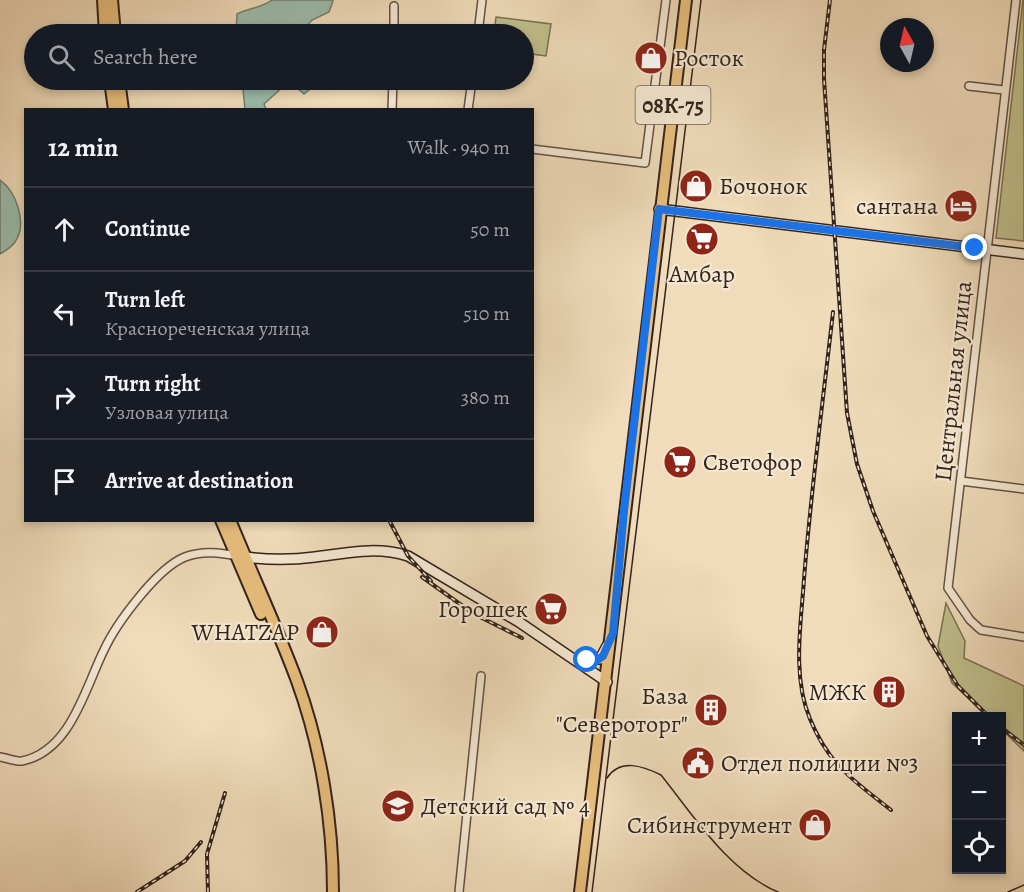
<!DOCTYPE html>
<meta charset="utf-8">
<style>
:root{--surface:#171b24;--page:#242831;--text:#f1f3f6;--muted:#9ea1a6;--line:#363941}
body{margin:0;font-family:Alegreya,serif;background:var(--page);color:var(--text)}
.controls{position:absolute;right:18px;bottom:18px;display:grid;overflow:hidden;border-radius:0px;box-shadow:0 3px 9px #0003}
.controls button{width:54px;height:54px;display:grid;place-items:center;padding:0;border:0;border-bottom:2px solid var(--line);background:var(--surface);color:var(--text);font:30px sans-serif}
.compass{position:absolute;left:880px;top:18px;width:54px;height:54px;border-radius:50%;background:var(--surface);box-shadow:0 3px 9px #0003;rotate:352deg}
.stop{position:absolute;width:18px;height:18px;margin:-14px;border:4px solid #1a73e8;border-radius:50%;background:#fff}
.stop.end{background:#1a73e8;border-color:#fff;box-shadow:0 2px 6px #0008}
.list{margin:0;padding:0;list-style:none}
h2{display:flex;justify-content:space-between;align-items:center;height:78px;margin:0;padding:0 24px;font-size:26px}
h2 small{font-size:20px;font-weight:400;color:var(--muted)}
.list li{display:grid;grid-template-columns:39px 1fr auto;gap:18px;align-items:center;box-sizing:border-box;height:84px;padding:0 24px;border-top:2px solid var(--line)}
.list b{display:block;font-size:22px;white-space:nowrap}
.list p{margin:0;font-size:20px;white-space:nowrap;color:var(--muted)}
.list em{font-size:20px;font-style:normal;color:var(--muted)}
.icon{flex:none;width:33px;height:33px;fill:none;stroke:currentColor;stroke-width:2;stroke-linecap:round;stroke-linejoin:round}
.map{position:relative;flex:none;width:1024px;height:892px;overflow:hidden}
.search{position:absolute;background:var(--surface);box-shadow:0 3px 9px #0003;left:24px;top:24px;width:510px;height:66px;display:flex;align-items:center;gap:15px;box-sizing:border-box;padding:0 21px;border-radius:33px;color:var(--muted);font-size:22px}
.panel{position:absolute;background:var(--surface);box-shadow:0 3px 9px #0003;left:24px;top:108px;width:510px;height:414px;border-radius:0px}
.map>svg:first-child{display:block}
</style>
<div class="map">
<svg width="1024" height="892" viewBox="0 0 1024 892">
<rect width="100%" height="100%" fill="#f0dcba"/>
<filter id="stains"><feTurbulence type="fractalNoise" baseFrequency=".00333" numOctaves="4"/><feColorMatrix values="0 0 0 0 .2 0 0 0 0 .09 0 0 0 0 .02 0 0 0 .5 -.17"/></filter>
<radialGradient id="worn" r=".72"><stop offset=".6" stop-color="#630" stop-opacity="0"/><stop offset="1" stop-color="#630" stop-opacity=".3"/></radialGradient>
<g fill="#c0bf8c" stroke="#7a7154" stroke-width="1.5">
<path d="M1023 0H1024V241L996 238Z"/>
<path d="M496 17 551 24 546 56 524 53V34H494Z"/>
<path d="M946 603 965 641 964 658 1024 686V751L1002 730V716H987L952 683 938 646Z"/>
</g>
<g fill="#9bbcac" stroke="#717f72" stroke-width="1.5">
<path d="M272 0H332L333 1 329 12 312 20 299 34H236L237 14C249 8 261 8 272 0Z"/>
<path d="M242 80H298L309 90 304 94 296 87 284 86 264 104 266 109H245Z"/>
<path d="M0 180C16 191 28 224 15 242 12 247 5 251 0 254Z"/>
</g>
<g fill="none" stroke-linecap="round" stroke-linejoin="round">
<defs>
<g id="street">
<path d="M1016 0 948 588 970 620 981 630 1024 637"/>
<path d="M394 34V6"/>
<path d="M478 34 482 0"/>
<path d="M969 86 1004 90"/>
<path d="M392 110 393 80"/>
<path d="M468 110 472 80"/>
<path d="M532 149 645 163 666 0"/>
<path d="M961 481 1024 489"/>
<path d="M0 757C7 758 16 762 22 761 71 751 85 688 104 650 116 624 157 568 185 557 203 550 221 553 239 556"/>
<path d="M459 892 481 676"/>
</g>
<g id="secondary">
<path d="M659 209 1024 254"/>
<path d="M245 557C269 560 292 560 315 557 348 553 376 546 408 556L519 622 607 682"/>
<path d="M578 659H600L607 646"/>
</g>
<g id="primary">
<path d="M103 0 105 34"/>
<path d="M112 0 115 34"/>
<path d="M110 80 114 110"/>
<path d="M119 80 123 110"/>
<path d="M221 520 261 614"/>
<path d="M230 520C252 574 277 627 297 681 321 747 333 822 333 892"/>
<path d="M580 892 686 0"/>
</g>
</defs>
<use href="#street" stroke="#625144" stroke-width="10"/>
<use href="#secondary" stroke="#33231c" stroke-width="12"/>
<use href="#primary" stroke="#33231c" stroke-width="14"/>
<use href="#street" stroke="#f5e8d2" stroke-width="7"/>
<use href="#secondary" stroke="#f5e8d2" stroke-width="9"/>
<use href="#primary" stroke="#e8be7d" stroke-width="10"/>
<g stroke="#33231c" stroke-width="1.5">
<path d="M607 778C620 758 643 766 661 775 694 816 728 871 778 892"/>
<path d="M592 892 701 0"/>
<path d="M1008 892 1024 885"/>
</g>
<defs>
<g id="rail">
<path d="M830 0 824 50V79L847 413 857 464 873 511 927 636 958 686 988 716"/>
<path d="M833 312C823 401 811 490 804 579 801 624 792 676 810 719 829 765 853 780 891 810"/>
<path d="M389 520 408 556 431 581"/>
<path d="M422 577 474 614 522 638"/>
<path d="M1002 728 1024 745"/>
<path d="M137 892 185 861 201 842"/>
<path d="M208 892 207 854 225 793"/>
</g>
</defs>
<use href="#rail" stroke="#33231c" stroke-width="4"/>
<use href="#rail" stroke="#f5e8d2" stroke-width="1.5" stroke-dasharray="4.5" stroke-linecap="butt"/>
</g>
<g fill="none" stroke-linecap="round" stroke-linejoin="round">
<path stroke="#1a73e8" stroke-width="8" d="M587 660 596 661 603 656 613 633 624 511 659 209 975 248"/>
</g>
<defs>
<symbol id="shop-disc" viewBox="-11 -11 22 22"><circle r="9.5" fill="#8f2418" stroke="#f5e8d2"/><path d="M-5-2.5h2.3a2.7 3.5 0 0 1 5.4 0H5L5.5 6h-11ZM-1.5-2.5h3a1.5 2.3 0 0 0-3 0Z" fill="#fff"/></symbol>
<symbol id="hotel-disc" viewBox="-11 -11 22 22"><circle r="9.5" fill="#8f2418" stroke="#f5e8d2"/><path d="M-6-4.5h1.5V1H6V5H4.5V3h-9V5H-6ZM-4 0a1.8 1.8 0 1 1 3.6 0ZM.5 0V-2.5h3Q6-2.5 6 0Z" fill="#fff"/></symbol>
<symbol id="supermarket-disc" viewBox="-11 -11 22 22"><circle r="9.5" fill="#8f2418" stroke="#f5e8d2"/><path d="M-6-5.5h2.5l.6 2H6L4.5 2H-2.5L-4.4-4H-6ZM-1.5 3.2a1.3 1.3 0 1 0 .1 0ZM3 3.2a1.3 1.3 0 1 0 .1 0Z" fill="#fff"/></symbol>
<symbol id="building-disc" viewBox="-11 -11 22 22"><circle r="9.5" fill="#8f2418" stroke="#f5e8d2"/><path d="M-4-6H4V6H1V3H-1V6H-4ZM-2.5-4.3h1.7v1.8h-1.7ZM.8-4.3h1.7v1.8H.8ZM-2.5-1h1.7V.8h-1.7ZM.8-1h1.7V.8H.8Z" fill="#fff"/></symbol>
<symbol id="civic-disc" viewBox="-11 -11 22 22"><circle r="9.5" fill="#8f2418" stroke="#f5e8d2"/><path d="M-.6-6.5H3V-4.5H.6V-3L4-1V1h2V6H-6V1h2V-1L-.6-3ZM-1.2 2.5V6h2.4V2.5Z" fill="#fff"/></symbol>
<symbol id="school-disc" viewBox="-11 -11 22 22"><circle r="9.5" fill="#8f2418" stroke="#f5e8d2"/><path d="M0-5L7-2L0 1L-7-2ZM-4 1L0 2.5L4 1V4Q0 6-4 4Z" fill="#fff"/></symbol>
</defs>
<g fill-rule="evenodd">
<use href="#shop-disc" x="632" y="39" width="38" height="38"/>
<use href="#shop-disc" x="677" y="167" width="38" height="38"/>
<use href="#hotel-disc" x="942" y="187" width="38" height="38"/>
<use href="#supermarket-disc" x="683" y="220" width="38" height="38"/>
<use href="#supermarket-disc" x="661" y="443" width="38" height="38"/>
<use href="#supermarket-disc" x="532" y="590" width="38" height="38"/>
<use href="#shop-disc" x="303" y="613" width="38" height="38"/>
<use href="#building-disc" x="870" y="673" width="38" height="38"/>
<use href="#building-disc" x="692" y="691" width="38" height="38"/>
<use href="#civic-disc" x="679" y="744" width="38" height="38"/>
<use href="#school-disc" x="379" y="787" width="38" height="38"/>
<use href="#shop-disc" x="796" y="806" width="38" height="38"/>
</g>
<g text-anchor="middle" stroke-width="4.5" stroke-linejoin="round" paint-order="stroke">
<rect fill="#f5e8d2" stroke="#6d5e53" stroke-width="1.5" x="635.5" y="86" width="75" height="38" rx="4.5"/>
<g font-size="22" font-weight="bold" fill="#33231c">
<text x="673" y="113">08К-75</text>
</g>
<g font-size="24" fill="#33231c" stroke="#f5e8d2" text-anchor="end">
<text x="674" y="66" text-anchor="start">Росток</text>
<text x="719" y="194" text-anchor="start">Бочонок</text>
<text x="938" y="214">сантана</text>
<text x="702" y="282" text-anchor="middle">Амбар</text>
<text x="703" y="470" text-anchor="start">Светофор</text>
<text x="528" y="617">Горошек</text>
<text x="299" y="640">WHATZAP</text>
<text x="866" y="700">МЖК</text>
<text x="688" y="704">База<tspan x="688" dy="28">"Североторг"</tspan></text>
<text x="721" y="771" text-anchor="start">Отдел полиции №3</text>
<text x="421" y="814" text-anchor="start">Детский сад № 4</text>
<text x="792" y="833">Сибинструмент</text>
</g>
<g font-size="24" fill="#33231c" stroke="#f5e8d2">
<text transform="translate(953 381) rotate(-84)" y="8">Центральная улица</text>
</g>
</g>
<rect width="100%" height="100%" filter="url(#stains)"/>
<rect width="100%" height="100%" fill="url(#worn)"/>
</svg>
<div class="controls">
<button>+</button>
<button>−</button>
<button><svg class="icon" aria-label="locate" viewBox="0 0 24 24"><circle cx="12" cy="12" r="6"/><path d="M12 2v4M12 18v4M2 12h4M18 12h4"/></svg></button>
</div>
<svg class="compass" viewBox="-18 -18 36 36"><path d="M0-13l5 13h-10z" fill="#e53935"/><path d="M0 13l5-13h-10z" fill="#9ea1a6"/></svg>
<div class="stop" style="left:587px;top:660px"></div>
<div class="stop end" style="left:975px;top:248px"></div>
<div class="search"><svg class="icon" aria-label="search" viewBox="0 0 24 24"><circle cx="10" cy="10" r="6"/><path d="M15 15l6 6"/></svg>Search here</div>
<section class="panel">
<h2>12 min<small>Walk · 940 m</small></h2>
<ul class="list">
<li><svg class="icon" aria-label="ahead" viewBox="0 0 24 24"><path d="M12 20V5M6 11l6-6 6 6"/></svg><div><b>Continue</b></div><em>50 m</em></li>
<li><svg class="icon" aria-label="left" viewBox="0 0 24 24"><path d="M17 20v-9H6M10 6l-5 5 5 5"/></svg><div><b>Turn left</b><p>Краснореченская улица</p></div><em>510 m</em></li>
<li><svg class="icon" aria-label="right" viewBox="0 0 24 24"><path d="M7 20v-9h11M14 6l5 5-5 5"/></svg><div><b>Turn right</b><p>Узловая улица</p></div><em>380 m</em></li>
<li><svg class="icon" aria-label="arrive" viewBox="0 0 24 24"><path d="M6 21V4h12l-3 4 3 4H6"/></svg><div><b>Arrive at destination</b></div></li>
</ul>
</section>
</div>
